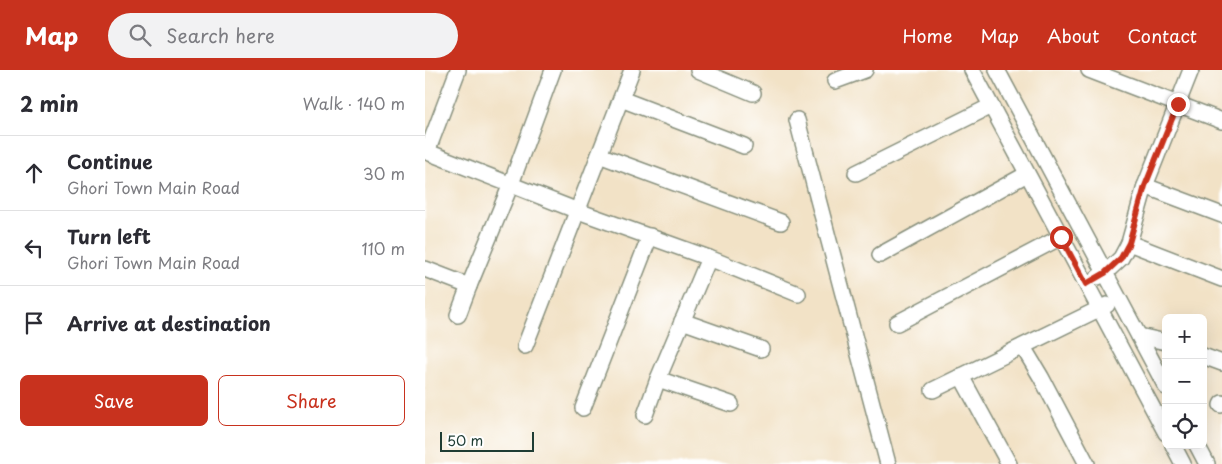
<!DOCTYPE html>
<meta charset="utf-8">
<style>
:root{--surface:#fff;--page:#f2f2f3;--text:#2b2b33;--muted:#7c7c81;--line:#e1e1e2;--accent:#c8321e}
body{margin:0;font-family:"Playpen Sans",sans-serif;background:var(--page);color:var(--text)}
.controls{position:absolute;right:15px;bottom:15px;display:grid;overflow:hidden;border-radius:8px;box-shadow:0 5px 20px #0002}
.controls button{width:45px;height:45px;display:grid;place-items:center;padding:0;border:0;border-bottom:1px solid var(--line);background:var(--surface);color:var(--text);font:25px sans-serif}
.scale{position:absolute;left:15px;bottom:12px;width:94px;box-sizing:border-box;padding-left:5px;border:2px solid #1f3d34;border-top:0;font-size:14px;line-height:18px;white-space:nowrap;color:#1f3d34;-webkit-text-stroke:4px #fff;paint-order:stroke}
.stop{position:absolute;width:15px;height:15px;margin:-11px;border:4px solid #c8321e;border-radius:50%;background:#fff}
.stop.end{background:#c8321e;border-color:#fff;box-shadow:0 1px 5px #0008}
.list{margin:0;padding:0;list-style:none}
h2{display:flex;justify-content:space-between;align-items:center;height:65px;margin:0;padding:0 20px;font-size:21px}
h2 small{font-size:16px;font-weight:400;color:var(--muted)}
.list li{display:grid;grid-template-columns:32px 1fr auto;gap:15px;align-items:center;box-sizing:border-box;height:75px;padding:0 20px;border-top:1px solid var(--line)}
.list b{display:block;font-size:19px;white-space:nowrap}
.list p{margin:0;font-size:16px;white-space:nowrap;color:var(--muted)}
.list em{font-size:16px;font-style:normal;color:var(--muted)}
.actions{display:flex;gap:10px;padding:15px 20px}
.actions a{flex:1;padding:11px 0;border:1px solid var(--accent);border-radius:8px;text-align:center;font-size:18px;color:var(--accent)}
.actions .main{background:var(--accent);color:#fff}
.icon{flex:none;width:28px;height:28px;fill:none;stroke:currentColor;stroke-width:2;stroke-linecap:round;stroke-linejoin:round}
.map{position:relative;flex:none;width:797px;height:394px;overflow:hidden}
header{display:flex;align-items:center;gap:30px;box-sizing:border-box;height:70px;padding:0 25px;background:var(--accent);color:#fff}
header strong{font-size:24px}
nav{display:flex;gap:28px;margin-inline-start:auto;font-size:18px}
.search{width:350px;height:45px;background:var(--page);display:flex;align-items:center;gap:12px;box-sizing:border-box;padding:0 18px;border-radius:28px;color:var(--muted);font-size:19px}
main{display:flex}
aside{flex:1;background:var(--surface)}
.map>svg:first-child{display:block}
</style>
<header>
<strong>Map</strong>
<div class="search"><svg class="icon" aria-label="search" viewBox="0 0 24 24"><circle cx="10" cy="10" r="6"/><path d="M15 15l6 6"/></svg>Search here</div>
<nav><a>Home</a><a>Map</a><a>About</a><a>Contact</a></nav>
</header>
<main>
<aside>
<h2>2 min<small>Walk · 140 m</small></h2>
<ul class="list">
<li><svg class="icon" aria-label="ahead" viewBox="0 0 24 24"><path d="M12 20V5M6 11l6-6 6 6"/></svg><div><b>Continue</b><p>Ghori Town Main Road</p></div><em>30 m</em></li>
<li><svg class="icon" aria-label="left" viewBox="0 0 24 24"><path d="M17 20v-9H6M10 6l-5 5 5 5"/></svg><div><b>Turn left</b><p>Ghori Town Main Road</p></div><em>110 m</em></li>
<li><svg class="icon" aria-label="arrive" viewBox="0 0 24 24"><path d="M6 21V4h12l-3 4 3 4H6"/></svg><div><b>Arrive at destination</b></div></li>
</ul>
<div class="actions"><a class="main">Save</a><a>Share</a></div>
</aside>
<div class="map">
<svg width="797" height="394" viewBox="0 0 797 394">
<rect width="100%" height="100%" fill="#fff"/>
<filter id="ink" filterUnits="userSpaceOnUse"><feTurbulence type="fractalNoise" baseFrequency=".02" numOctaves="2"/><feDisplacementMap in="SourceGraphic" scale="10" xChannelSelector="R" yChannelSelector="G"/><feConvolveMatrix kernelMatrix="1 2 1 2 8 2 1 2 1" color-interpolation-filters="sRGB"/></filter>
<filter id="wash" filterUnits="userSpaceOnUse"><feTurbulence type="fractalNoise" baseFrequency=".0096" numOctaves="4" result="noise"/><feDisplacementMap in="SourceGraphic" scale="20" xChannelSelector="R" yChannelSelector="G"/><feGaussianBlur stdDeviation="1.12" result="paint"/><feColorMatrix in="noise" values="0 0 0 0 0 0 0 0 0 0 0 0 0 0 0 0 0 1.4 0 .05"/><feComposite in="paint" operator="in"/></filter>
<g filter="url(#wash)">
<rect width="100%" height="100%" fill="#f2e2c6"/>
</g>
<g filter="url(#ink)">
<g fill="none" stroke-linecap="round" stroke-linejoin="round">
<defs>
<g id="minor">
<path d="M273 0 328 23"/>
<path d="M547 0 741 363"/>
<path d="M572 0 741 317"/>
<path d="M664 0 797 51"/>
<path d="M410 11 440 0"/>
<path d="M196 29 319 76"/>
<path d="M372 50 463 394"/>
<path d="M0 81 153 141 284 188 373 224"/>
<path d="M2 82 33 0"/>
<path d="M174 85 356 152"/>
<path d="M431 103 566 36"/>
<path d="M720 116 797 145"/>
<path d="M704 173 797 209"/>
<path d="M455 185 602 104"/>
<path d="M0 199 44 216"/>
<path d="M673 207 680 203 696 188 704 173 720 116 766 0"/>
<path d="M33 245 44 216 86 114 128 0"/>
<path d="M257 251 336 279"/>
<path d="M472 253 636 167"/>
<path d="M714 266 741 272"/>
<path d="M100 276 207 0"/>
<path d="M598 277 616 307 662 394"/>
<path d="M778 286 797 293"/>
<path d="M536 306 584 394"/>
<path d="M233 309 306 334"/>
<path d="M508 320 682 235"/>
<path d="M796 335 797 333"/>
<path d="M158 338 225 166"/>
<path d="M220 345 233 309 284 188"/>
<path d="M748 375 758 394"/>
<path d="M772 375 782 394"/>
</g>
</defs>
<use href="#minor" stroke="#88907d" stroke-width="18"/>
<use href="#minor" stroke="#fff" stroke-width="15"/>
</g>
</g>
<g fill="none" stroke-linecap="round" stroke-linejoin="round" filter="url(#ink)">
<path stroke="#c8321e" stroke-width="6" d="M636 167 661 214 680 203 696 188 704 173 720 116 753 34"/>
</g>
</svg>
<div class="controls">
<button>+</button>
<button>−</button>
<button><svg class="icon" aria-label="locate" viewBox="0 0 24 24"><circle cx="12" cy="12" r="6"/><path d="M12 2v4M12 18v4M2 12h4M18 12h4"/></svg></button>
</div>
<div class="scale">50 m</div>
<div class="stop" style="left:636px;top:167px"></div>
<div class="stop end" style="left:753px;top:34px"></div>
</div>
</main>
